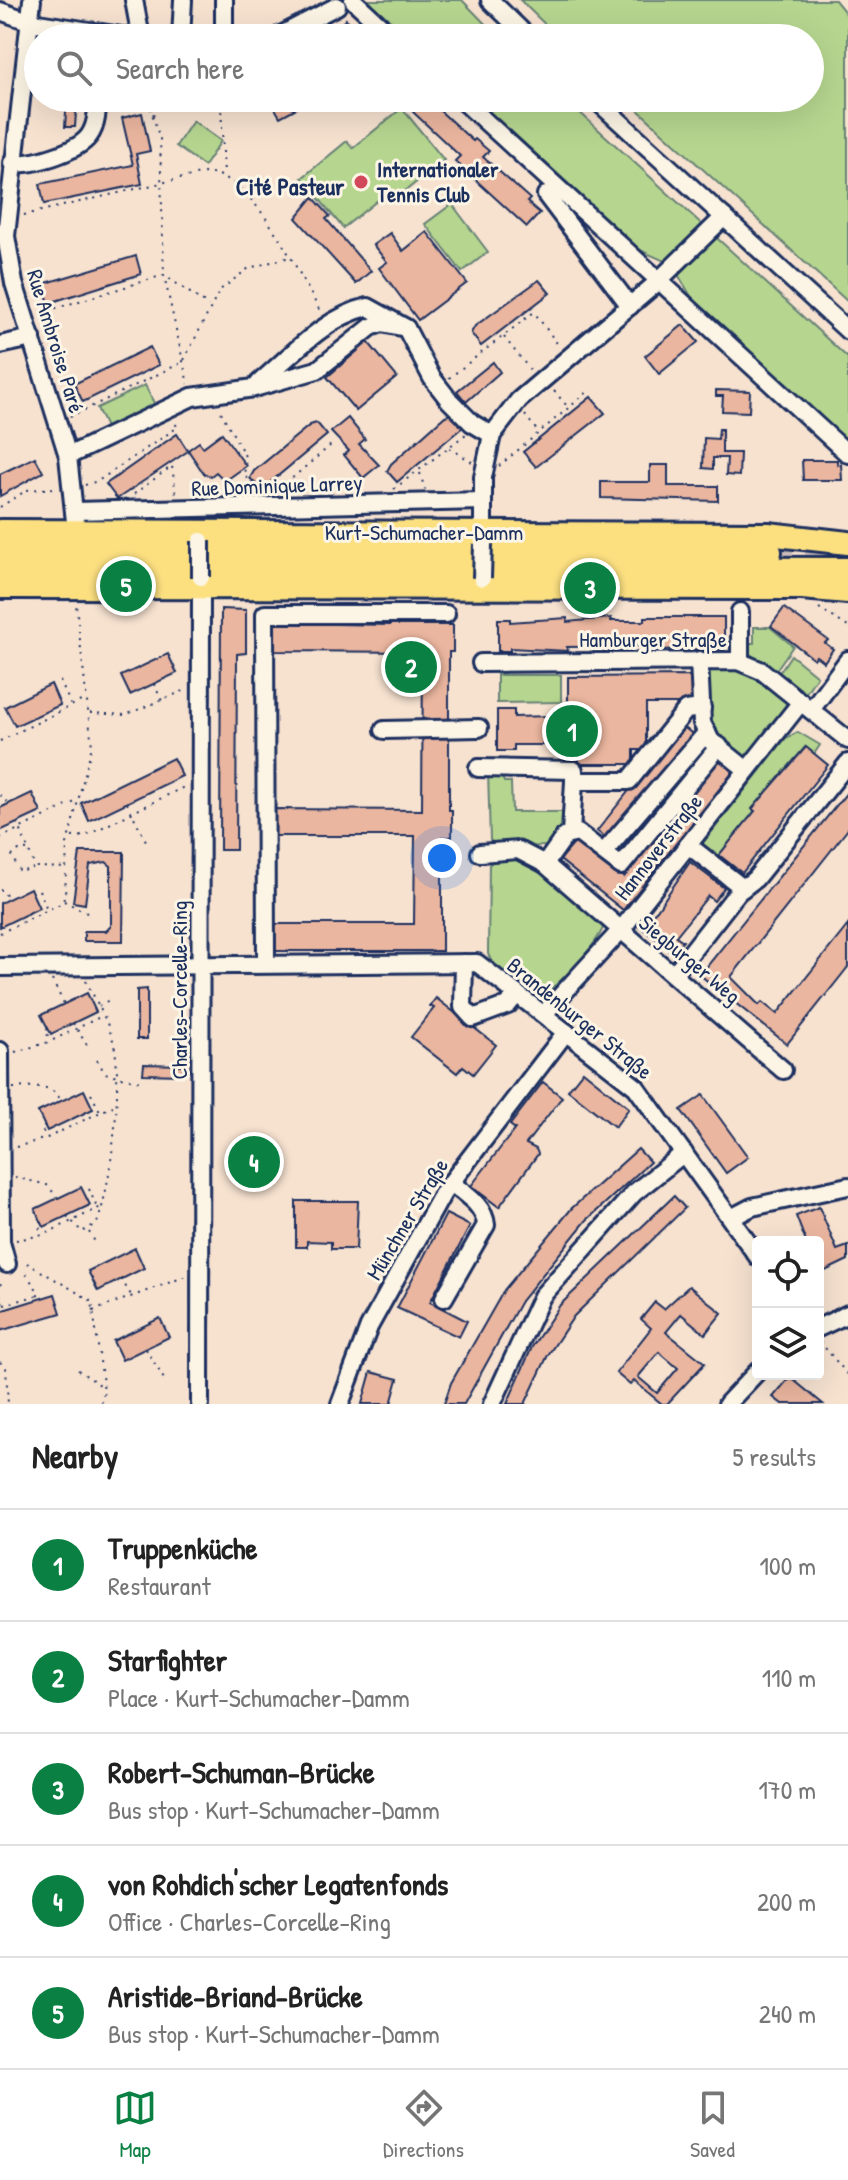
<!DOCTYPE html>
<meta charset="utf-8">
<style>
:root{--surface:#fff;--page:#f2f2f2;--text:#222;--muted:#767676;--line:#e0e0e0;--accent:#0b8043}
body{margin:0;font-family:"Patrick Hand",sans-serif;background:var(--page);color:var(--text)}
.controls{position:absolute;right:24px;bottom:24px;display:grid;overflow:hidden;border-radius:8px;box-shadow:0 8px 32px #0002}
.controls button{width:72px;height:72px;display:grid;place-items:center;padding:0;border:0;border-bottom:2px solid var(--line);background:var(--surface);color:var(--text);font:40px sans-serif}
.you{position:absolute;left:442px;top:858px;width:28px;height:28px;margin:-20px;border:6px solid #fff;border-radius:50%;background:#1a73e8;box-shadow:0 0 0 12px #1a73e833}
.badge{display:grid;place-items:center;width:52px;height:52px;border-radius:50%;background:var(--accent);color:#fff;font-size:26px;font-weight:700}
.pin{position:absolute;translate:-50% -50%;border:4px solid #fff;box-shadow:0 2px 8px #0006}
.list{margin:0;padding:0;list-style:none}
h2{display:flex;justify-content:space-between;align-items:center;height:104px;margin:0;padding:0 32px;font-size:34px}
h2 small{font-size:26px;font-weight:400;color:var(--muted)}
.list li{display:grid;grid-template-columns:52px 1fr auto;gap:24px;align-items:center;box-sizing:border-box;height:112px;padding:0 32px;border-top:2px solid var(--line)}
.list b{display:block;font-size:30px;white-space:nowrap}
.list p{margin:0;font-size:26px;white-space:nowrap;color:var(--muted)}
.list em{font-size:26px;font-style:normal;color:var(--muted)}
.icon{flex:none;width:44px;height:44px;fill:none;stroke:currentColor;stroke-width:2;stroke-linecap:round;stroke-linejoin:round}
.map{position:relative;flex:none;width:848px;height:1404px;overflow:hidden}
.search{position:absolute;background:var(--surface);box-shadow:0 8px 32px #0002;left:24px;right:24px;top:24px;height:88px;display:flex;align-items:center;gap:20px;box-sizing:border-box;padding:0 28px;border-radius:44px;color:var(--muted);font-size:30px}
.sheet{height:664px;background:var(--surface)}
nav{display:flex;justify-content:space-around;align-items:center;box-sizing:border-box;height:112px;border-top:2px solid var(--line);background:var(--surface);font-size:22px;color:var(--muted)}
nav a{display:grid;justify-items:center;gap:4px}
nav .on{color:var(--accent)}
.map>svg:first-child{display:block}
</style>
<div class="map">
<svg width="848" height="1404" viewBox="0 0 848 1404">
<rect width="100%" height="100%" fill="#f7e2d0"/>
<filter id="ink" filterUnits="userSpaceOnUse"><feTurbulence type="fractalNoise" baseFrequency=".0125" numOctaves="2"/><feDisplacementMap in="SourceGraphic" scale="16" xChannelSelector="R" yChannelSelector="G"/><feConvolveMatrix kernelMatrix="1 2 1 2 8 2 1 2 1" color-interpolation-filters="sRGB"/></filter>
<g filter="url(#ink)">
<g fill="#b6d68f" stroke="#688276" stroke-width="2">
<path d="M361 0H462L499 38H403Z"/>
<path d="M520 0H835L848 16V302L625 98H810V38H559Z"/>
<path d="M469 98H564L848 358V447L698 308 676 271 667 262 631 246Z"/>
<path d="M402 108 444 160 394 200 388 192 343 228 302 178 347 141 353 148Z"/>
<path d="M193 121 221 141 204 166 176 146Z"/>
<path d="M452 204 488 252 462 272 425 224Z"/>
<path d="M145 385 156 407 107 430 97 408Z"/>
<path d="M754 627H770L793 646 776 670 750 654 747 643H754Z"/>
<path d="M791 655 817 676 805 694 779 673Z"/>
<path d="M731 665 761 677 789 703 750 758 745 759C702 726 710 720 708 669Z"/>
<path d="M497 675H561V702L497 703Z"/>
<path d="M798 732 820 745 814 754 805 747 753 808 755 811 720 854 728 861 724 866 700 847 786 738Z"/>
<path d="M488 771 500 773 504 782H511L512 812H568C565 827 560 837 547 846L498 847 490 840Z"/>
<path d="M514 857 532 861 604 923C604 938 555 992 540 994 521 997 494 970 488 954L489 865 494 860Z"/>
</g>
<g fill="#ebb69f" stroke="#1b2f5e" stroke-width="2" fill-rule="evenodd">
<path d="M346 19 368 38H337L332 34Z"/>
<path d="M67 98H77L75 127H65Z"/>
<path d="M269 98H315L280 117Z"/>
<path d="M405 98H426L473 141 475 139 489 151 483 157 530 199 527 202 540 213 527 227 455 161 460 156 413 112 417 108Z"/>
<path d="M142 113 150 151 136 154 142 184 44 204 40 184 133 165 122 118Z"/>
<path d="M313 197 330 216 326 219 371 271 356 284 296 218Z"/>
<path d="M427 232 467 283 418 320 379 268 387 262 373 245 390 233 403 251Z"/>
<path d="M136 256 141 274 49 303 43 284Z"/>
<path d="M539 280 550 293 481 346 471 333 475 326Z"/>
<path d="M683 325 698 342 659 374 645 356Z"/>
<path d="M368 342 397 377 356 411 327 377Z"/>
<path d="M150 347 159 365 83 402 74 384Z"/>
<path d="M493 362 500 372 466 402 457 391Z"/>
<path d="M716 390 750 391 749 412 722 411 723 396H716Z"/>
<path d="M591 397 605 413 536 467 523 452Z"/>
<path d="M453 414 464 426 397 482 387 471 391 464 445 416Z"/>
<path d="M348 418 365 439 359 444 379 465 363 478 344 455 349 451 331 432Z"/>
<path d="M317 423 327 435 261 490 250 478 254 471 310 425Z"/>
<path d="M719 429H722V453H740L739 476 726 475 727 458H713V469L703 468 704 438 718 439Z"/>
<path d="M222 433 246 466 225 481 216 472 211 476 204 474 188 450 199 442 203 447Z"/>
<path d="M177 434 188 451 117 499 106 484Z"/>
<path d="M35 457 43 472 0 496V474Z"/>
<path d="M802 460H837V465L841 464 842 480H803Z"/>
<path d="M650 465H668V486H718V501L601 498V482H650Z"/>
<path d="M784 608 828 640 825 643 833 649 824 662 816 656 814 659 771 626Z"/>
<path d="M221 609 246 610V653L237 654 236 850H220Z"/>
<path d="M645 617H724V649L646 650V646L567 647 568 651 510 648V651H498V619H510V622L567 618V622L611 618V621H645Z"/>
<path d="M327 620H337L336 624 390 625V620H399V625H453V652H449V810H452V837H442V951H273V924H414L415 836H273V809L422 810 423 652 274 651V624H327Z"/>
<path d="M168 654 177 673 130 695 121 676Z"/>
<path d="M691 676V685L697 684V695H691V704H646V750H634V764H579V749H585V745H514V751H497V710H514V717L552 716V712H568V677Z"/>
<path d="M51 684 60 705 15 726 5 707Z"/>
<path d="M681 725 695 736 611 842 597 831Z"/>
<path d="M806 747 828 765 742 873 719 855 755 811 752 809Z"/>
<path d="M720 756 736 768 623 910 560 860 577 840 624 877Z"/>
<path d="M173 758 182 776 89 821 81 803Z"/>
<path d="M848 791V829L731 977 759 1005 762 1002 777 1014 848 925V967L787 1044 700 975Z"/>
<path d="M32 793 41 812 0 831V808Z"/>
<path d="M80 852H124L123 941H84V931H106L111 926V866L106 862 90 865 85 904 73 902Z"/>
<path d="M690 862 724 888 714 901 708 896 676 936 683 941 673 953 639 926 657 910Z"/>
<path d="M30 888 39 908 0 927V903Z"/>
<path d="M147 989V1039H137V990Z"/>
<path d="M87 993 96 1012 51 1034 41 1015Z"/>
<path d="M436 998 496 1045 473 1074 463 1066 457 1073 411 1037 434 1008 430 1006Z"/>
<path d="M144 1064 183 1065V1075L143 1074Z"/>
<path d="M583 1071 629 1108 615 1127 568 1090Z"/>
<path d="M543 1082 562 1097 526 1144 536 1149 538 1154 499 1207 471 1186 515 1129 510 1125Z"/>
<path d="M84 1090 93 1109 47 1131 38 1112Z"/>
<path d="M703 1095 748 1157 726 1173 681 1110Z"/>
<path d="M261 1148 272 1152 263 1177 242 1168 249 1151 258 1154Z"/>
<path d="M638 1149 650 1162 586 1221 521 1301 464 1404H444L451 1383 504 1290 572 1208Z"/>
<path d="M81 1187 90 1205 44 1227 35 1209Z"/>
<path d="M674 1196 685 1208 574 1316 548 1355 525 1404H507L532 1347 560 1305Z"/>
<path d="M296 1201H358L356 1249H331V1242L307 1241V1247H296Z"/>
<path d="M819 1207 837 1250 848 1246V1260L819 1274 818 1242H806L796 1216Z"/>
<path d="M446 1214 470 1226 430 1302 467 1321 459 1337 397 1308Z"/>
<path d="M135 1248 144 1268 98 1291 88 1271Z"/>
<path d="M689 1286 722 1313 705 1334 681 1314 666 1332 705 1363 667 1404H662L634 1381 630 1385 616 1373 651 1328 641 1319 655 1302 664 1309ZM659 1352 678 1368 657 1393 638 1377Z"/>
<path d="M55 1294 61 1313 0 1331V1311Z"/>
<path d="M160 1318 169 1337 122 1360 113 1341Z"/>
<path d="M371 1372 398 1379 391 1404H362Z"/>
<path d="M790 1377 823 1404H782L773 1397Z"/>
</g>
<g fill="none" stroke-linecap="round" stroke-linejoin="round">
<path stroke="#cbbeb9" stroke-width="24" stroke-dasharray="24 12" stroke-linecap="butt" d="M769 552 848 550"/>
<defs>
<g id="minor">
<path d="M32 0 6 236 14 283 68 456 76 531"/>
<path d="M134 0 141 38"/>
<path d="M353 0 394 38"/>
<path d="M490 0 529 38"/>
<path d="M0 11 31 22 135 38"/>
<path d="M181 38 183 0"/>
<path d="M224 38V0"/>
<path d="M275 38 337 6"/>
<path d="M460 98 848 454"/>
<path d="M594 98 848 331"/>
<path d="M12 163C31 166 77 152 89 136 97 125 97 111 97 98"/>
<path d="M546 195 630 306"/>
<path d="M0 345 32 338"/>
<path d="M259 383C292 355 325 317 368 307L406 328 432 378 449 400 472 423 492 435"/>
<path d="M68 456 192 397 254 388 317 370 371 327 382 323 406 328"/>
<path d="M74 511 482 501"/>
<path d="M483 542V477L492 435 519 400 653 286 724 217"/>
<path d="M699 660 702 723 711 741 747 770"/>
<path d="M740 661V612"/>
<path d="M481 663 738 661 762 671 848 740"/>
<path d="M811 710 848 660"/>
<path d="M384 730 479 728"/>
<path d="M478 768 574 770V781"/>
<path d="M571 833 574 781H629L686 710 702 708"/>
<path d="M688 845 743 888"/>
<path d="M605 851 707 732"/>
<path d="M480 853 518 850 545 864 783 1070"/>
<path d="M545 864 565 836 578 833 621 866 719 746"/>
<path d="M266 963 265 614H446"/>
<path d="M464 963 463 1007 473 1018 508 1005 517 994"/>
<path d="M0 967 477 963 636 1087 758 1257"/>
<path d="M674 974 738 892 755 879 848 763"/>
<path d="M544 1014 621 930 801 702"/>
<path d="M0 1051 1 1242 7 1264"/>
<path d="M731 1218 752 1207 848 1186"/>
<path d="M444 1298 486 1225C484 1205 466 1195 451 1183"/>
<path d="M818 1328 848 1314"/>
<path d="M200 1404 201 578"/>
<path d="M340 1404 369 1327 443 1193 566 1032"/>
<path d="M492 1404 542 1296 634 1193 684 1153"/>
<path d="M727 1404 758 1371"/>
</g>
<g id="major">
<path d="M0 531 768 534 848 543"/>
<path d="M0 587 802 588 848 592"/>
</g>
<g id="highway">
<path d="M0 550 769 552"/>
<path d="M0 567 848 570"/>
</g>
</defs>
<use href="#minor" stroke="#1b2f5e" stroke-width="22"/>
<use href="#major" stroke="#1b2f5e" stroke-width="28"/>
<use href="#highway" stroke="#1b2f5e" stroke-width="30"/>
<g stroke="#1b2f5e" stroke-width="2" stroke-dasharray="2 6" stroke-linecap="butt">
<path d="M134 98V105L150 107 160 139 164 275 188 384"/>
<path d="M221 103 224 175"/>
<path d="M153 115 160 104 235 102V98"/>
<path d="M24 215 204 173C210 174 218 174 223 177 260 192 302 278 321 313"/>
<path d="M40 313 164 275 209 306"/>
<path d="M504 337 530 370"/>
<path d="M449 378 534 312 559 346"/>
<path d="M554 391 568 407"/>
<path d="M221 412 246 458 244 475 257 491"/>
<path d="M525 415 538 432"/>
<path d="M70 417 183 362 220 290 249 268 290 257"/>
<path d="M450 448 472 462"/>
<path d="M499 466 590 390"/>
<path d="M420 473 425 490"/>
<path d="M85 485 98 481 178 427 173 421"/>
<path d="M394 489 466 434"/>
<path d="M283 490 284 485 331 445"/>
<path d="M134 494 172 466 176 496"/>
<path d="M0 507 27 490 56 488"/>
<path d="M819 608 848 627"/>
<path d="M60 681 71 705"/>
<path d="M154 684 162 701"/>
<path d="M90 713 125 715 186 690"/>
<path d="M0 741 85 699"/>
<path d="M0 795 9 804"/>
<path d="M127 803 146 841"/>
<path d="M18 823 35 867 66 868"/>
<path d="M72 837 85 836 186 786"/>
<path d="M0 838 77 801"/>
<path d="M27 850 20 849 12 856 20 872 33 868"/>
<path d="M0 890H4L7 900"/>
<path d="M39 890 47 909"/>
<path d="M64 901 89 914"/>
<path d="M0 933 60 904 65 897 67 844 92 746 76 605"/>
<path d="M52 980 64 1004"/>
<path d="M99 1006 111 999"/>
<path d="M73 1023 90 1050"/>
<path d="M48 1029 45 1030 50 1040"/>
<path d="M15 1052 49 1042 102 1016"/>
<path d="M97 1060 105 1073 142 1082"/>
<path d="M13 1088C32 1087 52 1082 61 1101"/>
<path d="M91 1094 100 1111"/>
<path d="M45 1126 41 1128 46 1137"/>
<path d="M16 1147 47 1138 113 1106"/>
<path d="M15 1177 47 1185 58 1198"/>
<path d="M89 1189 97 1208"/>
<path d="M67 1216 82 1232 97 1223C111 1187 125 1074 112 1037 106 1018 95 999 86 981"/>
<path d="M42 1222 38 1224 42 1234"/>
<path d="M89 1232 97 1245"/>
<path d="M16 1240 43 1235 103 1206"/>
<path d="M27 1263 92 1301 104 1391 101 1404"/>
<path d="M26 1274 38 1291V1299"/>
<path d="M121 1279 131 1295"/>
<path d="M0 1285 2 1282"/>
<path d="M0 1294 5 1310"/>
<path d="M4 1305 38 1295"/>
<path d="M93 1311 184 1277"/>
<path d="M820 1342 848 1375"/>
<path d="M146 1349 164 1379"/>
<path d="M0 1362 6 1368 8 1404"/>
<path d="M78 1370 103 1387"/>
</g>
<use href="#minor" stroke="#fcf5e5" stroke-width="16"/>
<use href="#major" stroke="#fce080" stroke-width="22"/>
<use href="#highway" stroke="#fce080" stroke-width="24"/>
<defs>
<g id="minor-bridge">
<path d="M201 577V541"/>
<path d="M482 578 483 544"/>
</g>
</defs>
<use href="#minor-bridge" stroke="#1b2f5e" stroke-width="22" stroke-linecap="butt"/>
<use href="#minor-bridge" stroke="#fcf5e5" stroke-width="16"/>
</g>
</g>
<circle fill="#d1495b" stroke="#fcf5e5" stroke-width="3" cx="361" cy="182" r="8"/>
<g text-anchor="middle" stroke-width="6" stroke-linejoin="round" paint-order="stroke">
<g font-size="22" font-weight="bold" fill="#1b2f5e" stroke="#fcf5e5" text-anchor="start">
<text x="377" y="177">Internationaler<tspan x="377" dy="25">Tennis Club</tspan></text>
</g>
<g font-size="22" fill="#1b2f5e" stroke="#fcf5e5">
<text transform="translate(56 341) rotate(73)" y="8">Rue Ambroise Paré</text>
<text transform="translate(277 485) rotate(-2)" y="8">Rue Dominique Larrey</text>
<text x="424" y="540">Kurt-Schumacher-Damm</text>
<text x="653" y="647">Hamburger Straße</text>
<text transform="translate(658 847) rotate(-52)" y="8">Hannoverstraße</text>
<text transform="translate(690 959) rotate(40)" y="8">Siegburger Weg</text>
<text transform="translate(179 990) rotate(-90)" y="8">Charles-Corcelle-Ring</text>
<text transform="translate(580 1018) rotate(39)" y="8">Brandenburger Straße</text>
<text transform="translate(407 1219) rotate(-59)" y="8">Münchner Straße</text>
</g>
<g font-size="24" font-weight="bold" fill="#1b2f5e" stroke="#fcf5e5">
<text x="290" y="195">Cité Pasteur</text>
</g>
</g>
</svg>
<div class="controls">
<button><svg class="icon" aria-label="locate" viewBox="0 0 24 24"><circle cx="12" cy="12" r="6"/><path d="M12 2v4M12 18v4M2 12h4M18 12h4"/></svg></button>
<button><svg class="icon" aria-label="layers" viewBox="0 0 24 24"><path d="M12 4l9 5-9 5-9-5zM3 14l9 5 9-5"/></svg></button>
</div>
<div class="you"></div>
<div class="pin badge" style="left:572px;top:731px">1</div>
<div class="pin badge" style="left:411px;top:667px">2</div>
<div class="pin badge" style="left:590px;top:588px">3</div>
<div class="pin badge" style="left:254px;top:1162px">4</div>
<div class="pin badge" style="left:126px;top:586px">5</div>
<div class="search"><svg class="icon" aria-label="search" viewBox="0 0 24 24"><circle cx="10" cy="10" r="6"/><path d="M15 15l6 6"/></svg>Search here</div>
</div>
<section class="sheet">
<h2>Nearby<small>5 results</small></h2>
<ul class="list">
<li><span class="badge">1</span><div><b>Truppenküche</b><p>Restaurant</p></div><em>100 m</em></li>
<li><span class="badge">2</span><div><b>Starfighter</b><p>Place · Kurt-Schumacher-Damm</p></div><em>110 m</em></li>
<li><span class="badge">3</span><div><b>Robert-Schuman-Brücke</b><p>Bus stop · Kurt-Schumacher-Damm</p></div><em>170 m</em></li>
<li><span class="badge">4</span><div><b>von Rohdich'scher Legatenfonds</b><p>Office · Charles-Corcelle-Ring</p></div><em>200 m</em></li>
<li><span class="badge">5</span><div><b>Aristide-Briand-Brücke</b><p>Bus stop · Kurt-Schumacher-Damm</p></div><em>240 m</em></li>
</ul>
</section>
<nav>
<a class="on"><svg class="icon" aria-label="map" viewBox="0 0 24 24"><path d="M3 6l6-2 6 2 6-2v14l-6 2-6-2-6 2zM9 4v14M15 6v14"/></svg>Map</a>
<a><svg class="icon" aria-label="directions" viewBox="0 0 24 24"><path d="M12 3l9 9-9 9-9-9zM9 14v-3h6M13 9l2 2-2 2"/></svg>Directions</a>
<a><svg class="icon" aria-label="saved" viewBox="0 0 24 24"><path d="M7 4h10v16l-5-4-5 4z"/></svg>Saved</a>
</nav>
